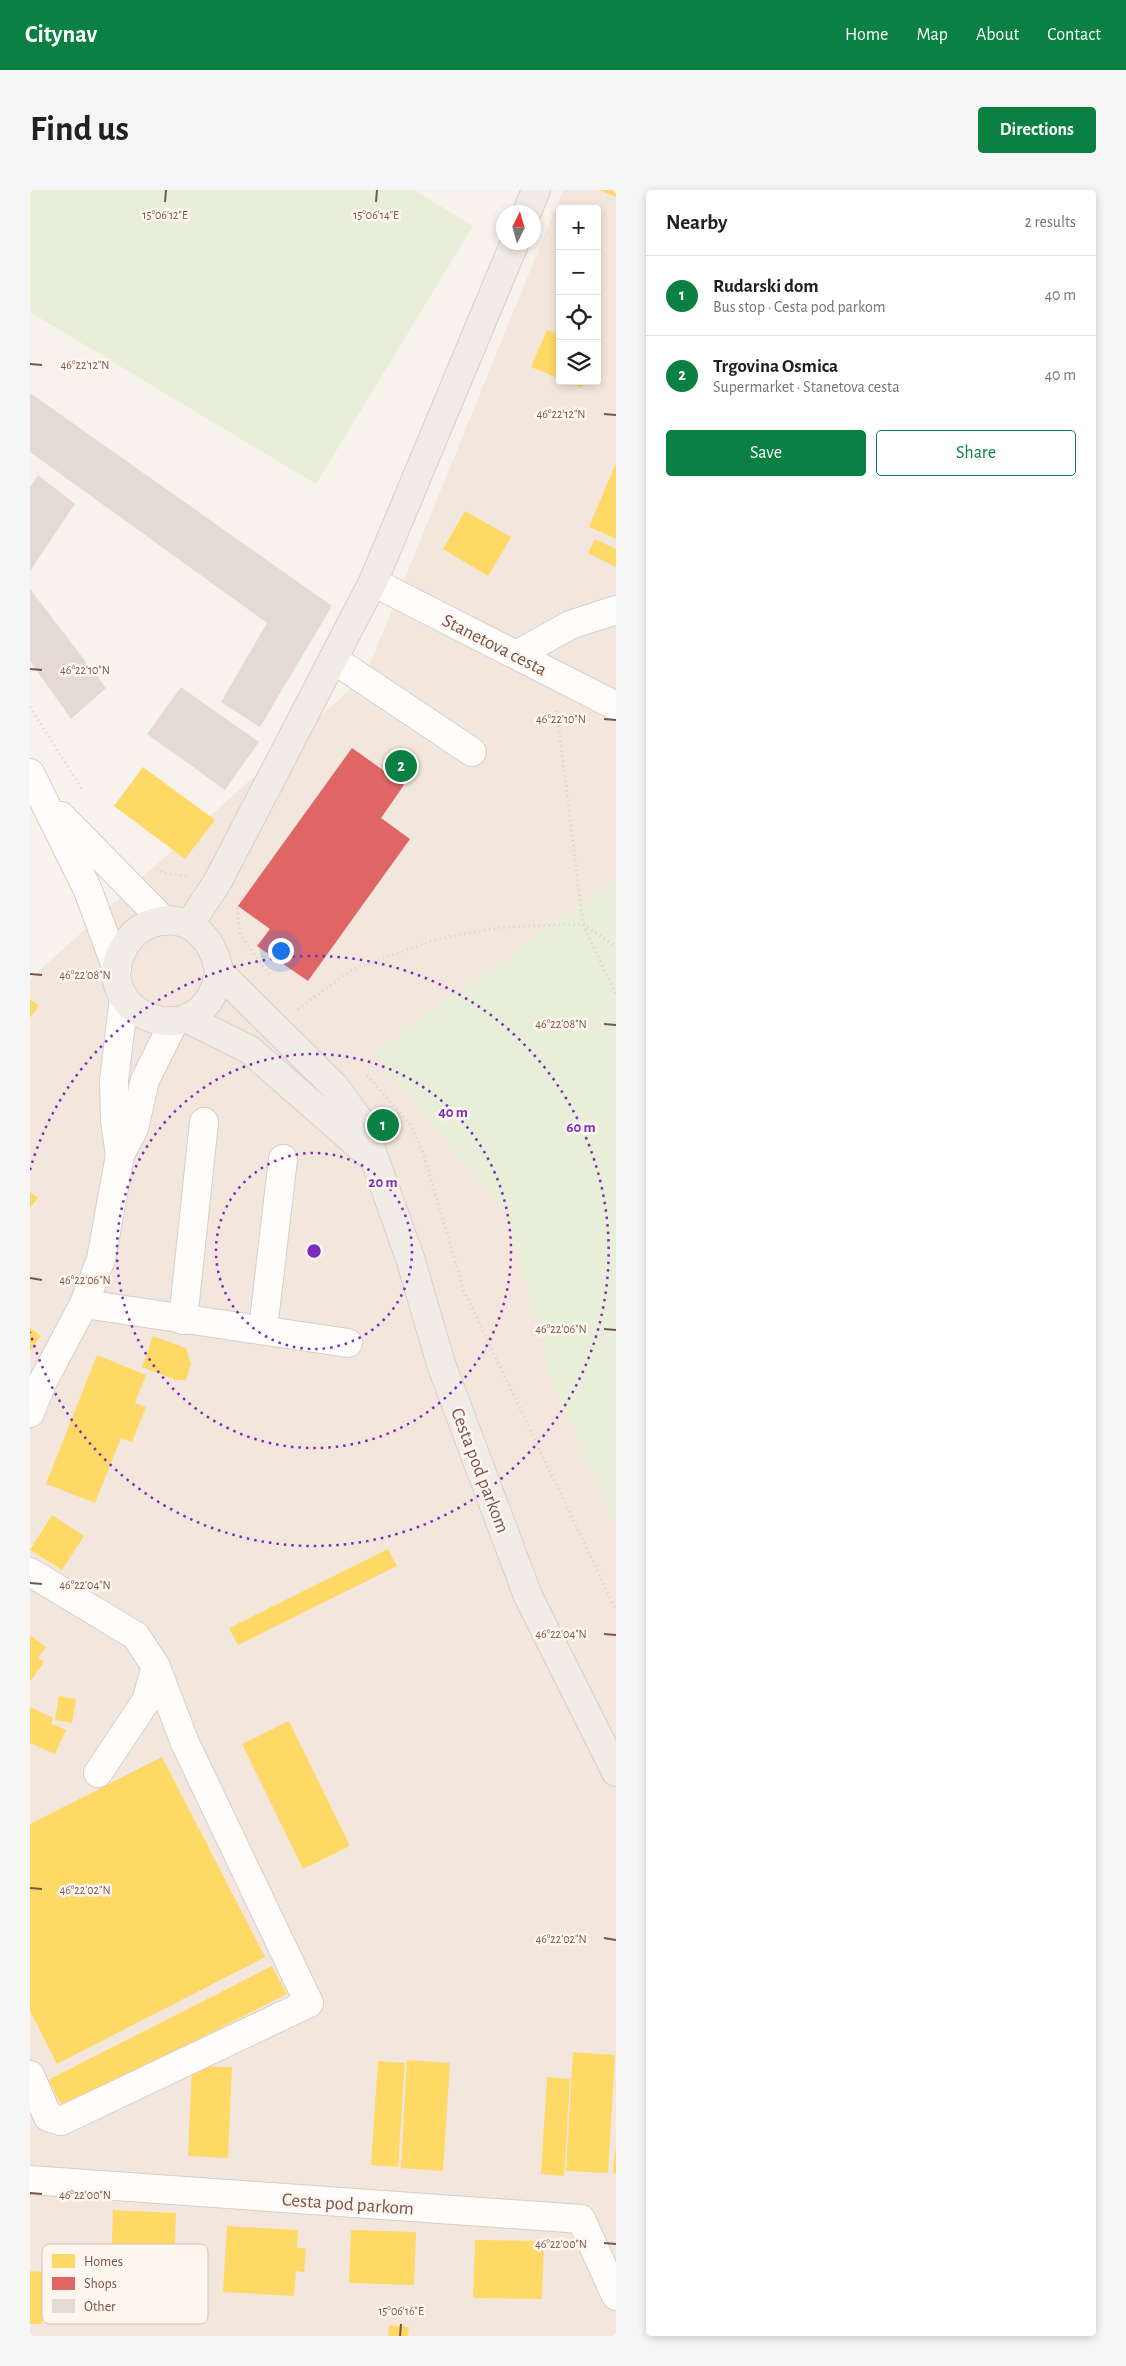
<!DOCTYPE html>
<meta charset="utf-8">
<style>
:root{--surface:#fff;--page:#f6f6f6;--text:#202124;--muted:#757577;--line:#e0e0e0;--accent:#0b8043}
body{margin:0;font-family:"Alegreya Sans",sans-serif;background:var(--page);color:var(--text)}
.controls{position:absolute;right:15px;top:15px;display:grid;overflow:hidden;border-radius:5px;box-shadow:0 2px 8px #0003}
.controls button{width:45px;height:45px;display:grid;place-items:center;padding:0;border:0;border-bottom:1px solid var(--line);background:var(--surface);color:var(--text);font:25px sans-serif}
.compass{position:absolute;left:466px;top:15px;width:45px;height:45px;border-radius:50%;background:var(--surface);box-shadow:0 2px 8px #0003;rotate:5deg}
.you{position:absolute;left:250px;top:760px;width:18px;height:18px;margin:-12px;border:4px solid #fff;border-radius:50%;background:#1a73e8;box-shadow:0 0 0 8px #1a73e833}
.badge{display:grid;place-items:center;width:32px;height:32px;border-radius:50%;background:var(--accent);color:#fff;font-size:16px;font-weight:700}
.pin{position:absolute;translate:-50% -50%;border:2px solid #fff;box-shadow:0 1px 5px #0006}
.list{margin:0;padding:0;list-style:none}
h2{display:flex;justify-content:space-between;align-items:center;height:65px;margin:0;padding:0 20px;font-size:21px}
h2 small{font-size:16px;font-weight:400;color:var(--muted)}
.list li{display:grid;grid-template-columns:32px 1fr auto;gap:15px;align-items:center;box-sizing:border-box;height:80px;padding:0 20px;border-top:1px solid var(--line)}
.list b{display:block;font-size:19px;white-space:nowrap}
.list p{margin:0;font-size:16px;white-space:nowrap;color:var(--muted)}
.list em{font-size:16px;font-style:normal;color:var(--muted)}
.actions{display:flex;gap:10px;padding:15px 20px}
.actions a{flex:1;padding:11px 0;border:1px solid var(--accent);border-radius:5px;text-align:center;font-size:18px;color:var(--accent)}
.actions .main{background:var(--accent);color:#fff}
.icon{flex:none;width:28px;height:28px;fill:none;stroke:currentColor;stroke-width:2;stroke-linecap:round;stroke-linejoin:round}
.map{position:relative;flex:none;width:586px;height:2146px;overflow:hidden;border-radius:5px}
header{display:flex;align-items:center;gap:30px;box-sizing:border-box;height:70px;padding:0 25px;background:var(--accent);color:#fff}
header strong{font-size:24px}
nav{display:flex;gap:28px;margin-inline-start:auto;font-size:18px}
.intro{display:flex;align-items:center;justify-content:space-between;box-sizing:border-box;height:120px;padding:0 30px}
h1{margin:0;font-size:35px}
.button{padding:12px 22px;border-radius:5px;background:var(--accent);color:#fff;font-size:18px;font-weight:700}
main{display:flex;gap:30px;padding:0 30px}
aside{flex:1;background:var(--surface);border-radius:5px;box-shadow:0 2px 8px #0003}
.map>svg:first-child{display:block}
</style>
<header>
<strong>Citynav</strong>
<nav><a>Home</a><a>Map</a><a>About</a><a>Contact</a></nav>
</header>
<div class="intro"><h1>Find us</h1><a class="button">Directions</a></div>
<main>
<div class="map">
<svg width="586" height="2146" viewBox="0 0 586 2146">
<rect width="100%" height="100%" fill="#f8f2ed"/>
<path fill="#f3e6dd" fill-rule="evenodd" d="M533 0H586V2146H0V789L335 486ZM530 19H567V191H530Z"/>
<g fill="#e8eed8">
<path d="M0 0H384L443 36 286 294 0 122Z"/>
<path d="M586 689V1333L525 1203 476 1024 343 862Z"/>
</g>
<g fill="#ffd966">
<path d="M569 0H586V7Z"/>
<path d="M517 140 530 145V189L501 177Z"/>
<path d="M535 191H555L552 198Z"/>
<path d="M586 273V349L559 337Z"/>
<path d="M435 321 481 347 458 386 413 359Z"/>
<path d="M565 349 586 359V377L558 363Z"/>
<path d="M113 577 185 630 155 669 84 616Z"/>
<path d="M0 809 9 816 0 828Z"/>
<path d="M0 1002 8 1008 0 1018Z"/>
<path d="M0 1138 11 1146 0 1161Z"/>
<path d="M123 1146 156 1158 161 1174 156 1190H146L112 1177Z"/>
<path d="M67 1165 116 1185 105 1213 116 1217 102 1252 91 1248 65 1313 16 1294Z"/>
<path d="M22 1325 54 1346 32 1380 0 1360Z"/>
<path d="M358 1359 367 1376 208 1455 199 1438Z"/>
<path d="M0 1445 16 1457 8 1468 14 1472 0 1492Z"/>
<path d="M29 1506 46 1509 42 1533 25 1530Z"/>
<path d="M0 1517 23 1528 21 1533 36 1540 25 1564 0 1553Z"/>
<path d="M259 1531 320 1656 273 1679 212 1554Z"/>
<path d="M132 1567 235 1767 27 1874 0 1821V1634Z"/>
<path d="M242 1776 257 1804 33 1918 18 1890Z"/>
<path d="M543 1862 585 1865 578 1983 536 1981Z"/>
<path d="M377 1870 420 1873 413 1981 371 1978Z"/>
<path d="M348 1871 375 1873 368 1977 341 1975Z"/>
<path d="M162 1876 202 1877 198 1968 158 1966Z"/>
<path d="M517 1887 540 1889 534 1986 511 1984Z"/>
<path d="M585 1961H586V1983H583Z"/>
<path d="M83 2020 146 2023 144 2075 81 2072Z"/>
<path d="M197 2036 268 2040 267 2058H276L274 2082 266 2081 264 2106 193 2102Z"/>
<path d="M321 2040 386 2042 384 2095 319 2093Z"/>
<path d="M445 2050 514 2051 512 2109 443 2108Z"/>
<path d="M0 2081 13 2082V2096H20V2117H13L12 2134H0Z"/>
<path d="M359 2135 379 2137 378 2146H358Z"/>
</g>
<path fill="#e06666" d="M322 558 374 595 351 628 380 649 278 791 227 756 240 739 208 716Z"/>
<g fill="#e5d9d4">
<path d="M0 203 302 416 230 537 191 512 237 433 0 262Z"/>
<path d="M8 285 45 314 0 381V297Z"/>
<path d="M0 399 76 498 41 529 0 471Z"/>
<path d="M151 497 229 552 195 600 117 544Z"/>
</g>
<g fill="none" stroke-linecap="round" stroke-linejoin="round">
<defs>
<g id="minor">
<path d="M343 392 586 516"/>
<path d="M488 464 540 435 586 420"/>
<path d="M303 469 442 562"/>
<path d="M0 583 57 698 87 779"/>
<path d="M31 626 134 731"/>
<path d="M90 965 85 931 84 890 94 808"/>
<path d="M54 1114 318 1153"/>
<path d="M153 1130 174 932"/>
<path d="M233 1139 253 969"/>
<path d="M0 1223 12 1193 54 1114 71 1069 90 965 104 938 115 890 144 832"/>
<path d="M0 1382 106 1446 126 1477 116 1511 68 1583"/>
<path d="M0 1885 18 1927 31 1931 279 1813 155 1553 126 1477"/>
<path d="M0 1990 551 2029 586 2106"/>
</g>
<g id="major">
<path d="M497 22 506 0"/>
<path d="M159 735 188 691 343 392 485 52"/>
<path d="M189 782C174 872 57 823 93 759 99 748 108 738 120 734 157 720 184 748 189 782L305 897 332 934 380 1068 411 1174 498 1406 586 1582"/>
<path d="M158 829 220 860 342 967"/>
</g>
</defs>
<use href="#minor" stroke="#d7ceca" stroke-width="30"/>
<use href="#major" stroke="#daceca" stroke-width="30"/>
<g stroke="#dad1cf" stroke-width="3" stroke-dasharray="1 4" stroke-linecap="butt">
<path d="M0 517 53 601"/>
<path d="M527 521 553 734 586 757"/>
<path d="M131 681 134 683 156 686"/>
<path d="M207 718 210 744 239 785"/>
<path d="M268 819 321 780 407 749 473 737 553 734 586 805"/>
<path d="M337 885 380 934 393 963 434 1101 586 1420"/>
</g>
<use href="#minor" stroke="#fefdfc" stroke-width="28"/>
<use href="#major" stroke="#f2ece6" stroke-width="28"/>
</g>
<path fill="none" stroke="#78544b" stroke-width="2" d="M135 12 136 0M346 12 347 0M0 174 12 175M574 224 586 225M0 479 12 480M574 529 586 530M0 784 12 785M574 834 586 835M0 1088 12 1090M574 1139 586 1140M0 1393 12 1394M574 1444 586 1445M0 1698 12 1699M574 1748 586 1750M0 2003 12 2004M574 2053 586 2054M370 2146 371 2134"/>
<g fill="none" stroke="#7b2cbf" stroke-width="2.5" stroke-dasharray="2.5 5">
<circle cx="284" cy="1061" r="98"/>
<circle cx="284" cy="1061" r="197"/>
<path d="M0 980A295 295 0 1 1 0 1142"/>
</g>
<g text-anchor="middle" stroke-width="5" stroke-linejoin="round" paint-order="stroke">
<g font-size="19" fill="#78544b" stroke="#fff6ef">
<text transform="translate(465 454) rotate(27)" y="7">Stanetova cesta</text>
<text transform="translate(451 1280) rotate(69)" y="7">Cesta pod parkom</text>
<text transform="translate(318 2013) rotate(4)" y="7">Cesta pod parkom</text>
</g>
</g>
<rect x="12" y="2054" width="166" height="80" rx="8" fill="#fff6ef" stroke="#d6c5be" stroke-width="1"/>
<rect x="22" y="2064" width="23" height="14" fill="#ffd966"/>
<rect x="22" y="2087" width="23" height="13" fill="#e06666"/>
<rect x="22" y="2109" width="23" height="14" fill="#e5d9d4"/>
<g font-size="14" fill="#78544b">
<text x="54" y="2076">Homes</text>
<text x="54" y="2098">Shops</text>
<text x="54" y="2121">Other</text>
</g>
<g font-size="12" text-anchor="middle" fill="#78544b" stroke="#fff6ef" stroke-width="5" stroke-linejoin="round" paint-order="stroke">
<text x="135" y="29">15°06'12"E</text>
<text x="346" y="29">15°06'14"E</text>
<text x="55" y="179">46°22'12"N</text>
<text x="531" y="228">46°22'12"N</text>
<text x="55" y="484">46°22'10"N</text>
<text x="531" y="533">46°22'10"N</text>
<text x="55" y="789">46°22'08"N</text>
<text x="531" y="838">46°22'08"N</text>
<text x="55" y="1094">46°22'06"N</text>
<text x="531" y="1143">46°22'06"N</text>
<text x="55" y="1399">46°22'04"N</text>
<text x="531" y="1448">46°22'04"N</text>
<text x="55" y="1704">46°22'02"N</text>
<text x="531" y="1753">46°22'02"N</text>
<text x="55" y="2009">46°22'00"N</text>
<text x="531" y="2058">46°22'00"N</text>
<text x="371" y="2125">15°06'16"E</text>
</g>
<circle cx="284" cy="1061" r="8" fill="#7b2cbf" stroke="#fff6ef" stroke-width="2.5"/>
<g font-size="15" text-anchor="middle" font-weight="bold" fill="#7b2cbf" stroke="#fff6ef" stroke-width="5" stroke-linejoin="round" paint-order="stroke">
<text x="423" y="927">40 m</text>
<text x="551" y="942">60 m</text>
<text x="353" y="997">20 m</text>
</g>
</svg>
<div class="controls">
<button>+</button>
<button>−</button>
<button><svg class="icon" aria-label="locate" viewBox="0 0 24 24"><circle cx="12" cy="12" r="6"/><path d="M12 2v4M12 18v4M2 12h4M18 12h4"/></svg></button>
<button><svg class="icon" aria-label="layers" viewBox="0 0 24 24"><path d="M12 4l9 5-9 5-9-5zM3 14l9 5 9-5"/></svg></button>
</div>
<svg class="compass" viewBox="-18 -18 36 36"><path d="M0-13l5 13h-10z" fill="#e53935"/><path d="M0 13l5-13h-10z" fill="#757577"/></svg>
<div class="you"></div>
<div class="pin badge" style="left:353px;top:935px">1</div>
<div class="pin badge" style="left:371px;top:576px">2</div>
</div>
<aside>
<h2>Nearby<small>2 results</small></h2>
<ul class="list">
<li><span class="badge">1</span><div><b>Rudarski dom</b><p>Bus stop · Cesta pod parkom</p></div><em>40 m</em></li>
<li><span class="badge">2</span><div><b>Trgovina Osmica</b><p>Supermarket · Stanetova cesta</p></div><em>40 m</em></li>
</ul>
<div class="actions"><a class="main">Save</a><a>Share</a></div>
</aside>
</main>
